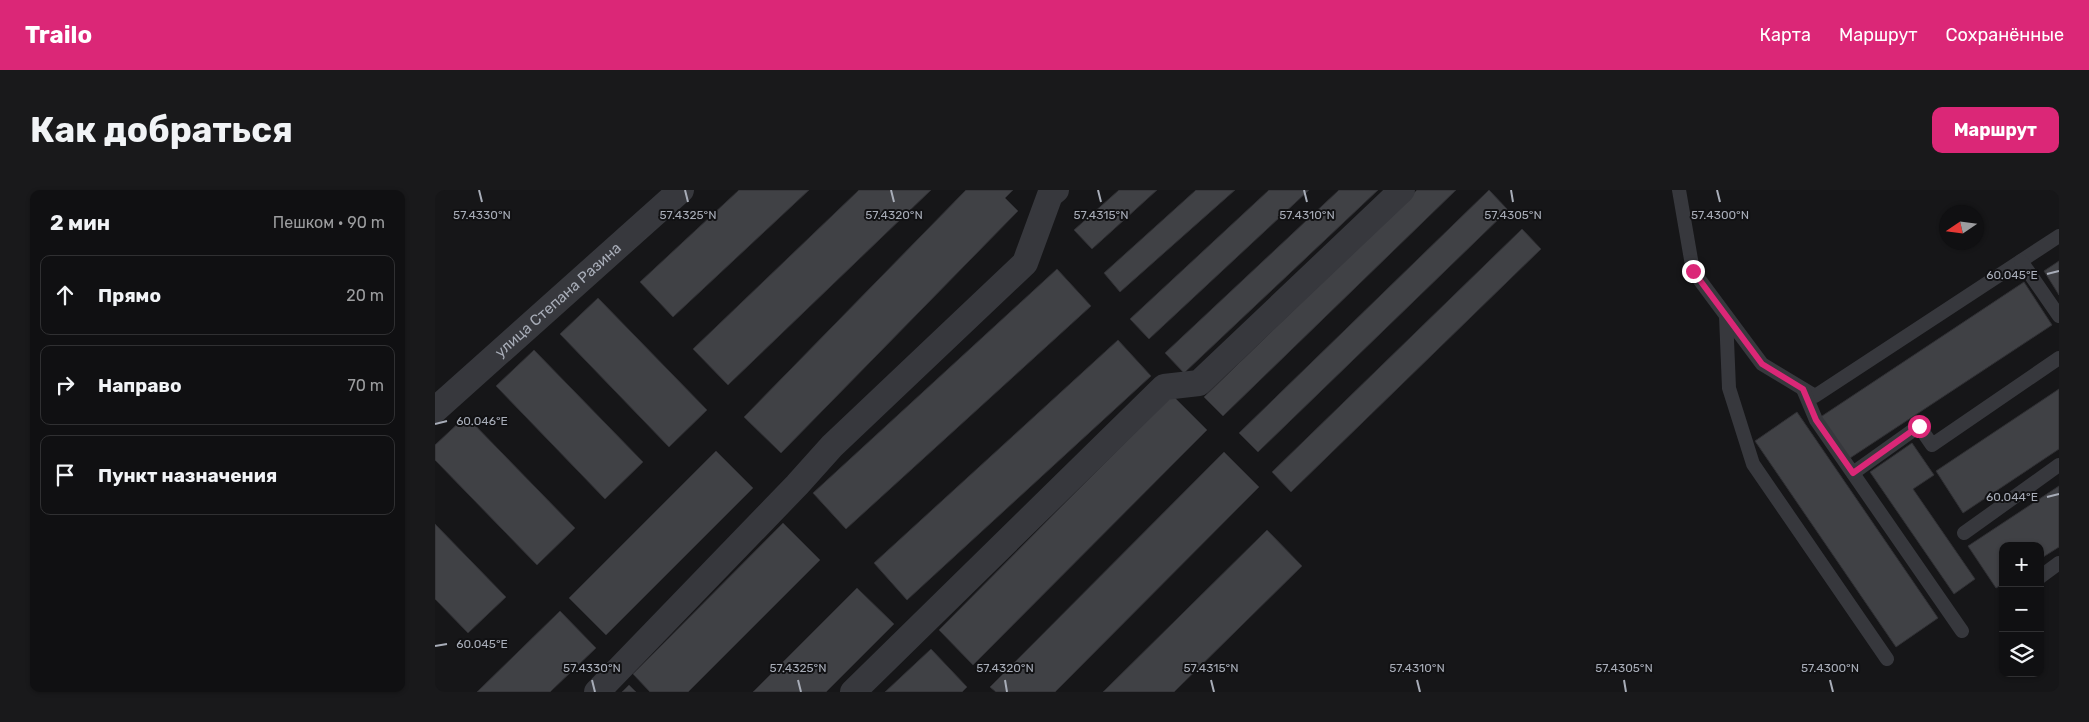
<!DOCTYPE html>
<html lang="ru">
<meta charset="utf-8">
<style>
:root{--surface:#101012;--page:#19191b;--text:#f1f3f6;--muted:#9c9d9f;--line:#303032;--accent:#db2777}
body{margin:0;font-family:Rubik,sans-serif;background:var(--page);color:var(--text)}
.controls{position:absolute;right:15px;bottom:15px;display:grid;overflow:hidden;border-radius:10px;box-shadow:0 1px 4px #0004}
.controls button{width:45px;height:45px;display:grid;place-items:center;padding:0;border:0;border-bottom:1px solid var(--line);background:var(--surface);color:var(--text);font:25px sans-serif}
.compass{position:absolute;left:1504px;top:15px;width:45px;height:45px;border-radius:50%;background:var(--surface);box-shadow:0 1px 4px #0004;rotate:257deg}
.stop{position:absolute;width:15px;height:15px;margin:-11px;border:4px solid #db2777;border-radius:50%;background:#fff}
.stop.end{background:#db2777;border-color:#fff;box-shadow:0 1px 5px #0008}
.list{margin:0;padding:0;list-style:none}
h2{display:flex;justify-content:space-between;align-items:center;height:65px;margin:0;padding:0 20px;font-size:21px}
h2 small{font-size:16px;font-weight:400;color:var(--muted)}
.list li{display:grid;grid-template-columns:32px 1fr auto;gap:15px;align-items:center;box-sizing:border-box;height:80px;margin:0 10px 10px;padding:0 10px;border:1px solid var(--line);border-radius:10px}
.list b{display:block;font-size:19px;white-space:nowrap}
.list em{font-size:16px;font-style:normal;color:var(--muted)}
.icon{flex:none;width:28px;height:28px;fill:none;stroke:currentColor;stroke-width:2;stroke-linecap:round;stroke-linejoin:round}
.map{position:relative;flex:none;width:1624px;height:502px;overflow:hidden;border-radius:10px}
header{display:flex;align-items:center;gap:30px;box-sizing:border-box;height:70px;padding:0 25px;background:var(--accent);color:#fff}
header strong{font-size:24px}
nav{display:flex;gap:28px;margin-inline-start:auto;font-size:18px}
.intro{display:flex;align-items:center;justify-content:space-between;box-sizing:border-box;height:120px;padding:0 30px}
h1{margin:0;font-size:35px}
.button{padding:12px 22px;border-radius:10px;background:var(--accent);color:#fff;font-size:18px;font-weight:700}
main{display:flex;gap:30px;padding:0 30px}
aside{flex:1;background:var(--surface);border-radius:10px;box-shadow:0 1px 4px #0004}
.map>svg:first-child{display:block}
</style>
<header>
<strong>Trailo</strong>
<nav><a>Карта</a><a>Маршрут</a><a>Сохранённые</a></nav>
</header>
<div class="intro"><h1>Как добраться</h1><a class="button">Маршрут</a></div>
<main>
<aside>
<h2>2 мин<small>Пешком · 90 m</small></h2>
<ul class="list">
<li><svg class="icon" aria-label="ahead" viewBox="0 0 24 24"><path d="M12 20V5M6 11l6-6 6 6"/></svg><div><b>Прямо</b></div><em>20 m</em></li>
<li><svg class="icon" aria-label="right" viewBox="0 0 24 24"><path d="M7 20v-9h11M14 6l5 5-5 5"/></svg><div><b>Направо</b></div><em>70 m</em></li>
<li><svg class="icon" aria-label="arrive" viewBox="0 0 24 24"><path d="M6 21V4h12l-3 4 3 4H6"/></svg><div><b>Пункт назначения</b></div></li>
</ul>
</aside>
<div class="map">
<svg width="1624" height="502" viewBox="0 0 1624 502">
<rect width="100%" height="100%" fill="#161618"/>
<g fill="#404145" stroke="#303034">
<path d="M304 0H374L238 127 205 92Z"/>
<path d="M424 0H496L293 195 258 159Z"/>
<path d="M531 0H578L570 8 583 21 346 263 309 227Z"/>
<path d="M684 0H722L657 59 639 40Z"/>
<path d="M761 0H800L685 102 669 83Z"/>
<path d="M834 0H874L714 149 695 129Z"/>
<path d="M904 0H943L749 183 730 163Z"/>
<path d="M982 0H1021L788 226 769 207Z"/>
<path d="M1054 0 1073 20 823 262 804 243Z"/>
<path d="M1087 39 1106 59 856 302 837 282Z"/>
<path d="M1624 71V105L1609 81Z"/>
<path d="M622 79 656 116 411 339 378 303Z"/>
<path d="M1589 92 1617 135 1409 272 1381 230Z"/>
<path d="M163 108 272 220 234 257 125 144Z"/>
<path d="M683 150 716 186 472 410 439 373Z"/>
<path d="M99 160 208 272 170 309 61 196Z"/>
<path d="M1624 199V259L1528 323 1501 281Z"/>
<path d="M737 205 772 240 538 475 504 440Z"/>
<path d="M1362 222 1503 428 1461 457 1320 251Z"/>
<path d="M31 226 140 338 102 375 0 270V255Z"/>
<path d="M1477 253 1499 285 1478 299 1540 389 1519 404 1435 282Z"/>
<path d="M281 261 318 298 171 445 134 408Z"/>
<path d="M789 262 824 297 620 502H561L555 497Z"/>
<path d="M1624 296V357L1605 369V356H1568V394L1561 398 1533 356Z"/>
<path d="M348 333 385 370 253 502H215L198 484Z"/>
<path d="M0 334 71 407 33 443 0 409Z"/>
<path d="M832 340 867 376 739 502H668Z"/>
<path d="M422 398 459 434 391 502H318Z"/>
<path d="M125 421 161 458 115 502H42Z"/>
<path d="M496 459 532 497 527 502H450Z"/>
<path d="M194 495 201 502H187Z"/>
</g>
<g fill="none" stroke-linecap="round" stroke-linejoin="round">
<g stroke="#37383d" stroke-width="14">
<path d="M1244 0 1258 81 1327 174 1380 206 1624 46"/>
<path d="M1586 71 1624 126"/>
<path d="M1291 126 1294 198 1318 274 1452 469"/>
<path d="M1368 199 1381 230 1527 441"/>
<path d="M1418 283 1484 236 1497 255 1624 168"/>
<path d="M1529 343 1624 275"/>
<path d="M1605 387 1624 373"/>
</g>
<g stroke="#37383d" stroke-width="26">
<path id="s1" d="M0 220 246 0"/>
<path d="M162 502 362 295 397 256 590 73 615 5 621 0"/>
<path d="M418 502 729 197 764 193 967 0"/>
</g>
</g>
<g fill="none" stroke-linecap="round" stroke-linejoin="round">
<path stroke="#db2777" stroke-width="6" d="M1258 81 1327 174 1368 199 1381 230 1418 283 1484 236"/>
</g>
<path fill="none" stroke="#a8adb8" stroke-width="2" d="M44 0 47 12M250 0 253 12M456 0 459 12M663 0 666 12M869 0 872 12M1076 0 1078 12M1282 0 1285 12M1612 84 1624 81M0 234 12 231M1612 307 1624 304M0 456 12 454M157 490 160 502M363 490 366 502M570 490 572 502M776 490 779 502M982 490 985 502M1189 490 1191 502M1395 490 1398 502"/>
<g text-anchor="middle" stroke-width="4" stroke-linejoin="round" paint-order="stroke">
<g font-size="15" fill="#a8adb8" stroke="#111113">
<text dy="5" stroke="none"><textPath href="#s1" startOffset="165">улица Степана Разина</textPath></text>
</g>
</g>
<g font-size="12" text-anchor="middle" fill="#a8adb8" stroke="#111113" stroke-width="4" stroke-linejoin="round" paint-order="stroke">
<text x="47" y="29">57.4330°N</text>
<text x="253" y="29">57.4325°N</text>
<text x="459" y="29">57.4320°N</text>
<text x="666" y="29">57.4315°N</text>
<text x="872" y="29">57.4310°N</text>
<text x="1078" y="29">57.4305°N</text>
<text x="1285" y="29">57.4300°N</text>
<text x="1577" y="89">60.045°E</text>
<text x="47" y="235">60.046°E</text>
<text x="1577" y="311">60.044°E</text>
<text x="47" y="458">60.045°E</text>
<text x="157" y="482">57.4330°N</text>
<text x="363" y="482">57.4325°N</text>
<text x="570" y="482">57.4320°N</text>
<text x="776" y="482">57.4315°N</text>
<text x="982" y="482">57.4310°N</text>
<text x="1189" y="482">57.4305°N</text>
<text x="1395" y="482">57.4300°N</text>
</g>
</svg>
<div class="controls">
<button>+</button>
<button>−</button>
<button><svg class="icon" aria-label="layers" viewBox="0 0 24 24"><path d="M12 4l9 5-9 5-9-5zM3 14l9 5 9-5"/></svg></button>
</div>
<svg class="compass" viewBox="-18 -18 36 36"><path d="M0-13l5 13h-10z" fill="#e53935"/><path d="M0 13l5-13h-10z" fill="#9c9d9f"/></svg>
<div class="stop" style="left:1484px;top:236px"></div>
<div class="stop end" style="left:1258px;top:81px"></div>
</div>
</main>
